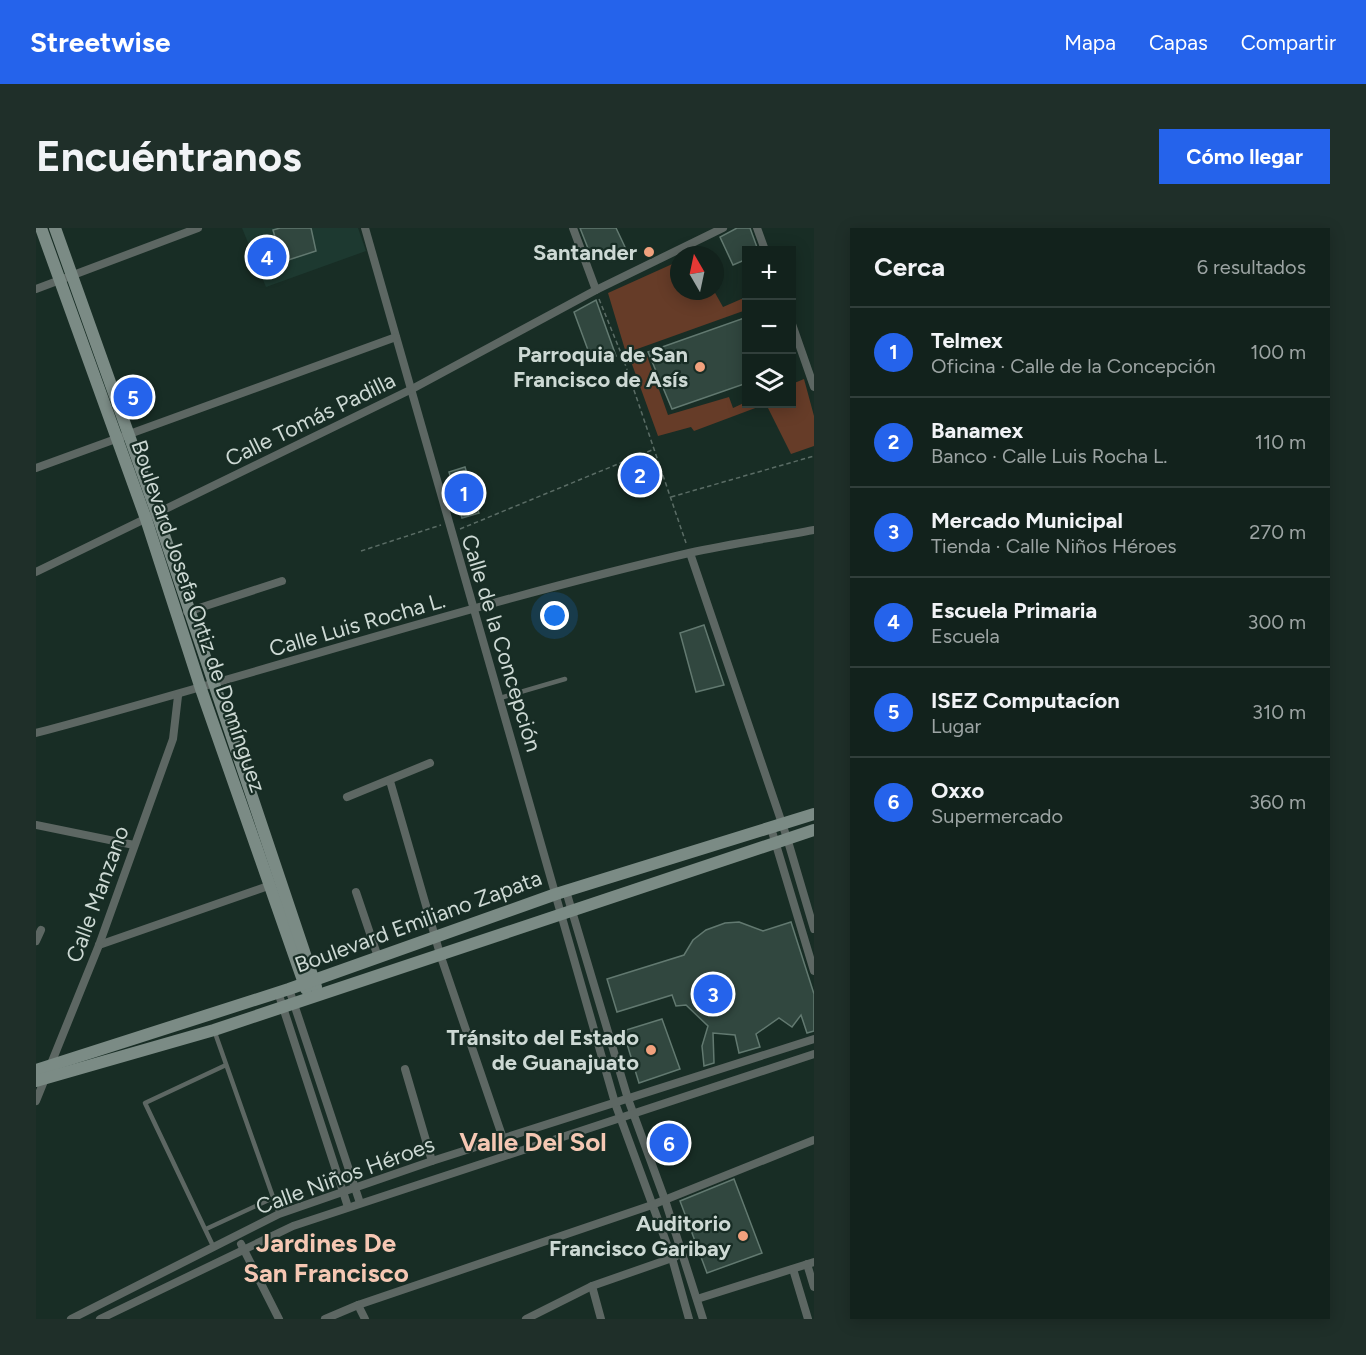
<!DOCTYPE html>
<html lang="es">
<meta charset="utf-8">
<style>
:root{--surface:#12221c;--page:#1f2f29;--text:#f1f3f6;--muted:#9ca4a3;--line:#313f3b;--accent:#2563eb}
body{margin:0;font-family:Figtree,sans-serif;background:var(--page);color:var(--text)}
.controls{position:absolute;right:18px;top:18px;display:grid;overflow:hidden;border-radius:0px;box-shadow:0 3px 15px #0003}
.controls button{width:54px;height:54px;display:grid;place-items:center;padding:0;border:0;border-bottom:2px solid var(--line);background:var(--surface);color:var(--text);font:30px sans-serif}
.compass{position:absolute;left:634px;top:18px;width:54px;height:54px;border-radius:50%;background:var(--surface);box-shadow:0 3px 15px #0003;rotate:351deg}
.you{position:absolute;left:519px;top:388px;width:21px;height:21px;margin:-15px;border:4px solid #fff;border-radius:50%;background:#1a73e8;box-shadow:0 0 0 9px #1a73e833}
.badge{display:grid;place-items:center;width:39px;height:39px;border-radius:50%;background:var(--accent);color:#fff;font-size:20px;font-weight:700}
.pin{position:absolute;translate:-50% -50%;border:3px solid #fff;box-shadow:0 2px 6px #0006}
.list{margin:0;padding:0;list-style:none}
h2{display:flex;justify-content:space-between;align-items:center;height:78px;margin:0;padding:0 24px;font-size:26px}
h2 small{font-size:20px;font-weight:400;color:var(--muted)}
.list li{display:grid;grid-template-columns:39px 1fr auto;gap:18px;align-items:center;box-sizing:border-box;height:90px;padding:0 24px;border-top:2px solid var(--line)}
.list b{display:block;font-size:22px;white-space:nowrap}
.list p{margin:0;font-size:20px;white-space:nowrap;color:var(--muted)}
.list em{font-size:20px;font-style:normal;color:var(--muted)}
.icon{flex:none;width:33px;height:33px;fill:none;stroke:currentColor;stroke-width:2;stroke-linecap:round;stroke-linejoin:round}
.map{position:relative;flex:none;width:778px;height:1091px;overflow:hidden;border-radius:0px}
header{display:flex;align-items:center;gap:36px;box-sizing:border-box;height:84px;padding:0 30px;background:var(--accent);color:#fff}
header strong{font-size:28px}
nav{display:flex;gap:33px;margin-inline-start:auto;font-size:21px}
.intro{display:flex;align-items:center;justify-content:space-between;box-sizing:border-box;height:144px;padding:0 36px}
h1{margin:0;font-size:42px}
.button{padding:15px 27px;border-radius:0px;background:var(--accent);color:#fff;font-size:21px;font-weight:700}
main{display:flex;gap:36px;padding:0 36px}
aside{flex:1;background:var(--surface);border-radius:0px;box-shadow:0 3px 15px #0003}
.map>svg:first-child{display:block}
</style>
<header>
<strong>Streetwise</strong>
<nav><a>Mapa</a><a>Capas</a><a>Compartir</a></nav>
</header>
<div class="intro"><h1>Encuéntranos</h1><a class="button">Cómo llegar</a></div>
<main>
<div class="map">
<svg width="778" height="1091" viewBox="0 0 778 1091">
<rect width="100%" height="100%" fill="#182d25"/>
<path fill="#1d3930" d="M206 0H322L330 23 230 59Z"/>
<g fill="#663c28">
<path d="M643 33V63H678L687 79 710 69V82L590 125 572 65Z"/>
<path d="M610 125 632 187 693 169 697 180 710 174 756 176V156L768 151 778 188V218L755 226 730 176 658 203 655 199 622 208 593 128Z"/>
</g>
<g fill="#31473f" stroke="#627970" stroke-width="1.5">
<path d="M244 0H275L280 23 246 34 237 2Z"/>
<path d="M544 0H580L589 19 557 33Z"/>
<path d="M701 0H714L722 22H711V31L697 37 684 9Z"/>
<path d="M560 72 580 128 556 133 538 84Z"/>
<path d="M711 89V155L636 181 612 124Z"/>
<path d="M106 160 110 171 91 177 87 166Z"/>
<path d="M614 233 622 251 594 262 587 244Z"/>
<path d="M429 239 437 266 445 263 448 275 440 277 443 285 426 290 413 244Z"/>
<path d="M668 397 688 457 660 464 644 405Z"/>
<path d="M703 694 727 703 755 694 778 766V803L771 805 765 787 756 799 743 790 720 806 724 819 703 825 699 807 677 805 678 835 668 838 666 818 672 798 650 777 640 778 636 767 581 784 571 751 648 727 657 712 670 702 689 695Z"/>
<path d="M626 791 644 841 603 855 587 803Z"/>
<path d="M698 951 726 1025 671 1045 644 973Z"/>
</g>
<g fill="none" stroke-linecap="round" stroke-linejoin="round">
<g stroke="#5a6c65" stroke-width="1.5" stroke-dasharray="4.5 3" stroke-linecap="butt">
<path d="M563 71 587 130 650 315"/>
<path d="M635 269 778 228"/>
<path d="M424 301 616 222"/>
<path d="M325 323 405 297"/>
</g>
<g stroke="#5d6763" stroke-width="4.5">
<path d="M464 470 529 451"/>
<path d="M178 802 243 986"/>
<path d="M170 1001 237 970"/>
<path d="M178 1020 109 875 190 837"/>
</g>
<g stroke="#5d6763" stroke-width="8">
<path d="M329 0 579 875 636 1030 653 1091"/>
<path d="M537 0 560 62"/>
<path d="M721 0 729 22"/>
<path d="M0 61 162 0"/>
<path d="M756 96 778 159"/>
<path d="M0 240 360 109"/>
<path d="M654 325 751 610 778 701"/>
<path d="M0 344 376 161 560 62 687 0"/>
<path d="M151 384 246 353"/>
<path d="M0 505C218 447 433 376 653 325 694 316 736 310 778 302"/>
<path d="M354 553 404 726 472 925"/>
<path d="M311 569 394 535"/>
<path d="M0 597 98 617"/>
<path d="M735 600 778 743"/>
<path d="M530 663 592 871 629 972 667 1091"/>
<path d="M320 664 342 729"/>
<path d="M0 713 5 702"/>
<path d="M63 717 235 657"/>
<path d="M253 761 324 975"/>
<path d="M242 764 312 979"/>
<path d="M369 841 396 933"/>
<path d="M0 873 63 717 137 511 142 468"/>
<path d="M205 1016 243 1091"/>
<path d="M771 1036 778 1059"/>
<path d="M757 1041 772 1091"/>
<path d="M556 1058 565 1091"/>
<path d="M661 1071 778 1034"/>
<path d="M322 1077 329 1091"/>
<path d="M35 1091 243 986 396 933 778 811"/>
<path d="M64 1091 257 998 778 826"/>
<path d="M289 1091 322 1077 616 977 778 912"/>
<path d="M490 1091 556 1058 639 1029"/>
</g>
<g stroke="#7b8b85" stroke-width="12">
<path d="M5 0 110 291 165 461 270 761"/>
<path d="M19 0 121 286 280 759"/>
<path d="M0 842 253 761 520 666 778 586"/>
<path d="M0 853 178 802 778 602"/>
</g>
</g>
<g fill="#f1a17d" stroke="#182d25" stroke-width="2">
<circle cx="613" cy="24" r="6"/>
<circle cx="664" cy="139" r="6"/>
<circle cx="615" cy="822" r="6"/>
<circle cx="707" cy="1008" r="6"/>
</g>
<g text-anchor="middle" stroke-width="4.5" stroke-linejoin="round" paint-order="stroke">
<g font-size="22" font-weight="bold" fill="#cdd9d4" stroke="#182d25" text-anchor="end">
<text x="601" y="32">Santander</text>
<text x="652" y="134">Parroquia de San<tspan x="652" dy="25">Francisco de Asís</tspan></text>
<text x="603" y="817">Tránsito del Estado<tspan x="603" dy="25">de Guanajuato</tspan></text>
<text x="695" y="1003">Auditorio<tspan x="695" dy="25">Francisco Garibay</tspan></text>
</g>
<g font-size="22" fill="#cdd9d4" stroke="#182d25">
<text transform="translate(274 191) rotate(-26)" y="8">Calle Tomás Padilla</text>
<text transform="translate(163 388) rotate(71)" y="8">Boulevard Josefa Ortiz de Domínguez</text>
<text transform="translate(321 396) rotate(-16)" y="8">Calle Luis Rocha L.</text>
<text transform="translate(466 415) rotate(73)" y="8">Calle de la Concepción</text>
<text transform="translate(61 666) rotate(-70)" y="8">Calle Manzano</text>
<text transform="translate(382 693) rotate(-20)" y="8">Boulevard Emiliano Zapata</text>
<text transform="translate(309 947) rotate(-20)" y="8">Calle Niños Héroes</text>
</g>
<g font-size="26" font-weight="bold" fill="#f5c7b3" stroke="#182d25">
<text x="497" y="923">Valle Del Sol</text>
<text x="290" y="1024">Jardines De<tspan x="290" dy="30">San Francisco</tspan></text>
</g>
</g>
</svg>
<div class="controls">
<button>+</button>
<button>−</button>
<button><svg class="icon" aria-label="layers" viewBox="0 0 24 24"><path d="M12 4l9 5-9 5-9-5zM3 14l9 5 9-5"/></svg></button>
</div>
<svg class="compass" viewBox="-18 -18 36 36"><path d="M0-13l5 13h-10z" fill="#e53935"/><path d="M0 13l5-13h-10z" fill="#9ca4a3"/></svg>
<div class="you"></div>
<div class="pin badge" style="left:428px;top:265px">1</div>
<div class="pin badge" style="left:604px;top:247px">2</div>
<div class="pin badge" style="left:677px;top:766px">3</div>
<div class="pin badge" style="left:231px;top:29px">4</div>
<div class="pin badge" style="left:97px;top:169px">5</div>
<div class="pin badge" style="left:633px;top:915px">6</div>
</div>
<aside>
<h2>Cerca<small>6 resultados</small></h2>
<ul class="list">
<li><span class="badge">1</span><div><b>Telmex</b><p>Oficina · Calle de la Concepción</p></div><em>100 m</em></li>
<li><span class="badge">2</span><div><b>Banamex</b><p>Banco · Calle Luis Rocha L.</p></div><em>110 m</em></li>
<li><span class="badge">3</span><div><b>Mercado Municipal</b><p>Tienda · Calle Niños Héroes</p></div><em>270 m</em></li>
<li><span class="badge">4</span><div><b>Escuela Primaria</b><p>Escuela</p></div><em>300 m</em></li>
<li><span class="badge">5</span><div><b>ISEZ Computacíon</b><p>Lugar</p></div><em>310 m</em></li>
<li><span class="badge">6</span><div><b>Oxxo</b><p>Supermercado</p></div><em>360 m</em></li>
</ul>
</aside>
</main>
